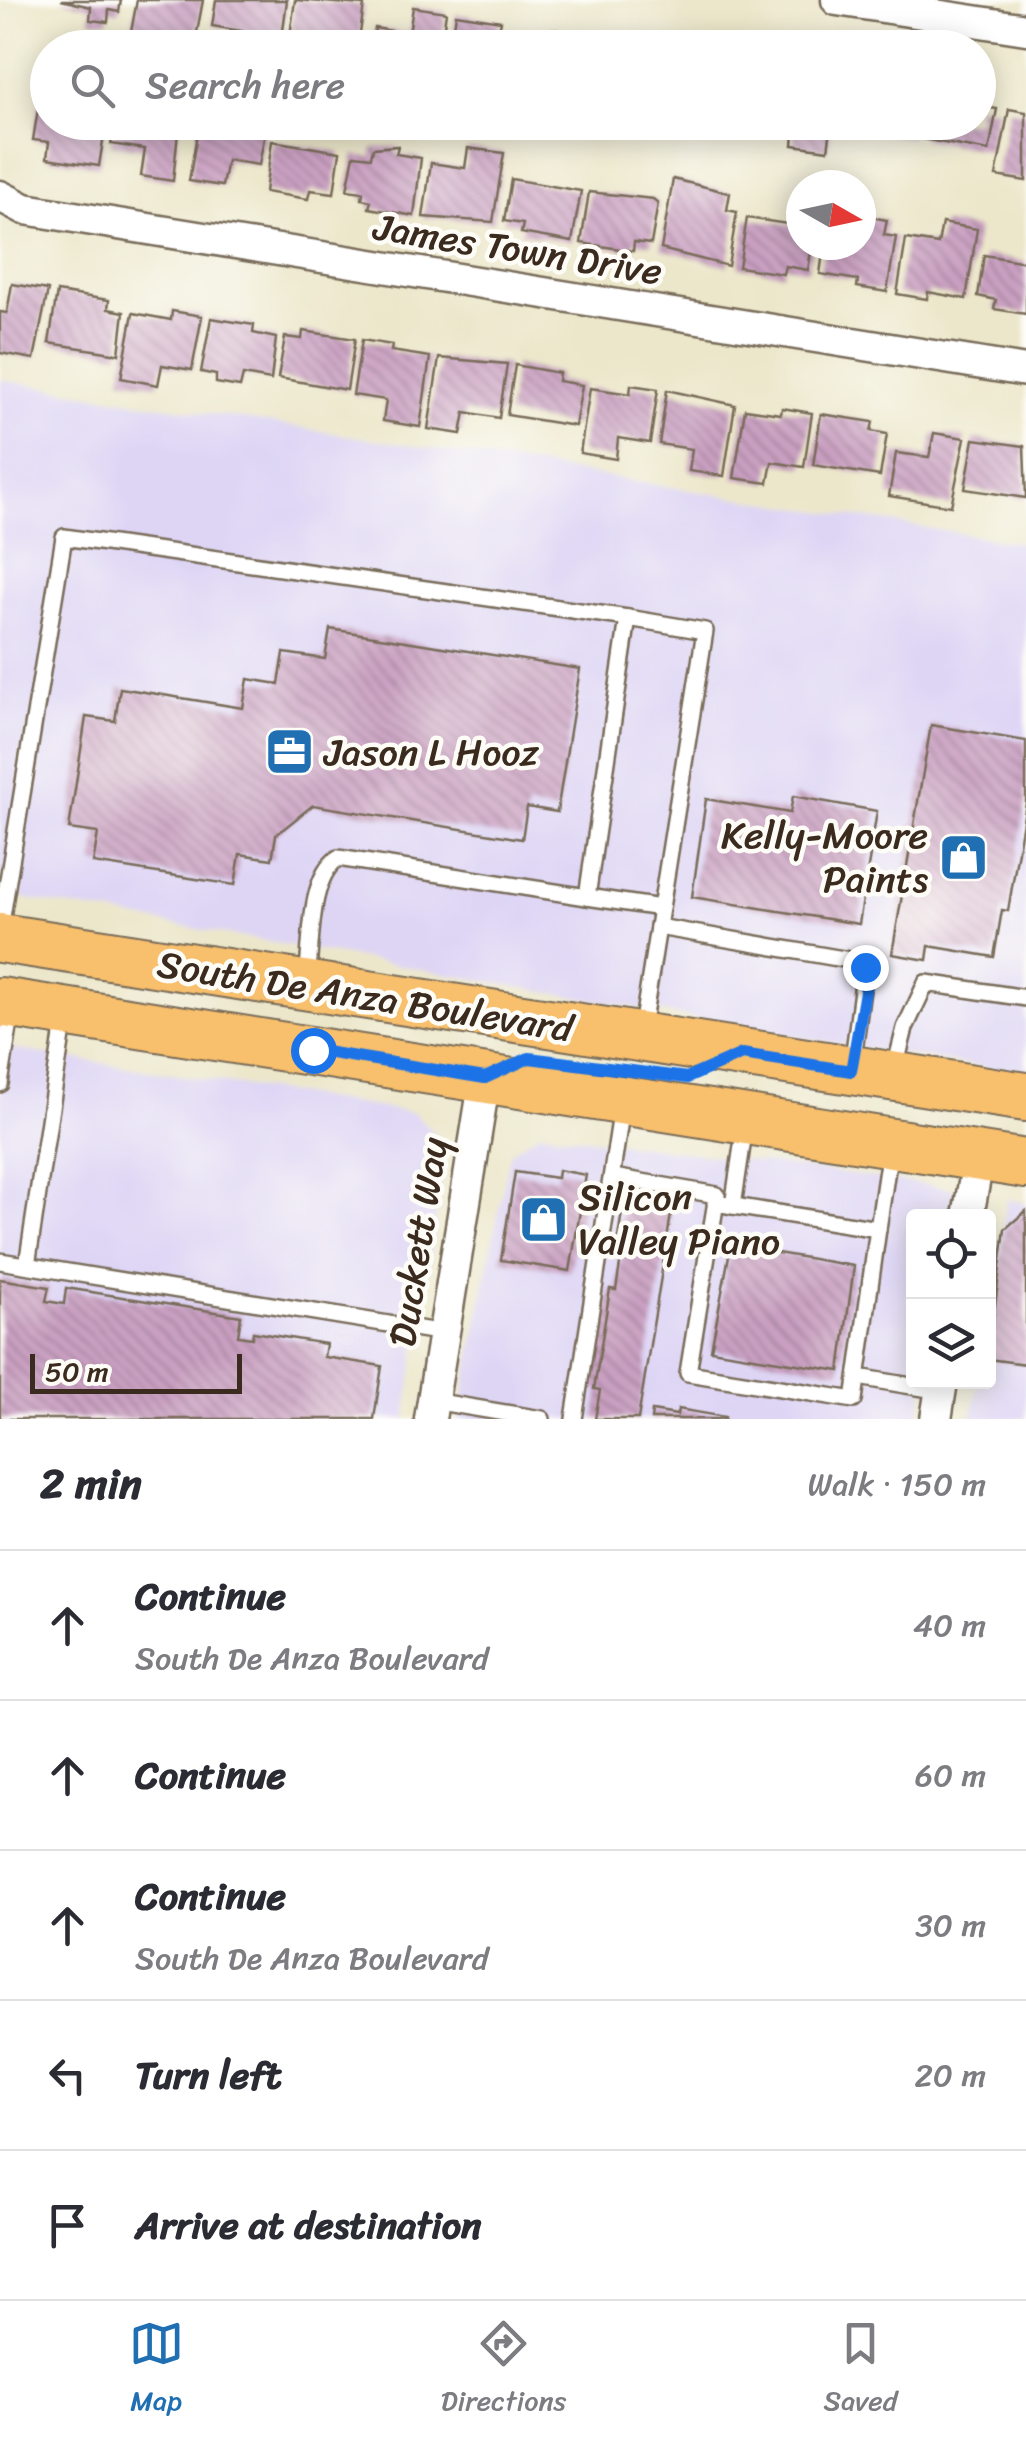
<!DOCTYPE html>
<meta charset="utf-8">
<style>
:root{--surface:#fff;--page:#f7f7f7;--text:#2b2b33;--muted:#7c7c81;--line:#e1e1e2;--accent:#1f6fb2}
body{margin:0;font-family:Sriracha,sans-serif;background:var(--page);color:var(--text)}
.controls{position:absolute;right:30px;bottom:30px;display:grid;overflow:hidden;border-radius:10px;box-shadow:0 5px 25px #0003}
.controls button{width:90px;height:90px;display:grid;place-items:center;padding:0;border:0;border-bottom:2px solid var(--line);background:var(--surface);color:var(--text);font:50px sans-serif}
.compass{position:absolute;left:786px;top:170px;width:90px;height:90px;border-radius:50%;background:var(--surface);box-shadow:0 5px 25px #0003;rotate:99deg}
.scale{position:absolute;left:30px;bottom:25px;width:212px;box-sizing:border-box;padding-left:10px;border:5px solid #3b2a1e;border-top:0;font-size:28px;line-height:35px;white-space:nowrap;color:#3b2a1e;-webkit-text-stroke:8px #fdfcf7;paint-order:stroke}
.stop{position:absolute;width:30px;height:30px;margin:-22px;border:8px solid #1a73e8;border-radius:50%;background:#fff}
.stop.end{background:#1a73e8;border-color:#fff;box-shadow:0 2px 10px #0008}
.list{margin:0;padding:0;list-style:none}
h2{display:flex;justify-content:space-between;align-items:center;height:130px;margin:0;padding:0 40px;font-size:42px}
h2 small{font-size:32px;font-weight:400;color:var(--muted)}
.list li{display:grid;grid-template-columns:65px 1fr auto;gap:30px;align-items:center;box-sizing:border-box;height:150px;padding:0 40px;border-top:2px solid var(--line)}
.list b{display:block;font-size:38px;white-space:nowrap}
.list p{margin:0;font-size:32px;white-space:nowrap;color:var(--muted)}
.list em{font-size:32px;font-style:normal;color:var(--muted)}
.icon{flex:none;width:55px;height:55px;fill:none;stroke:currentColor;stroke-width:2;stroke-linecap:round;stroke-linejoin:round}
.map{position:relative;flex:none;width:1026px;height:1419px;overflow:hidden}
.search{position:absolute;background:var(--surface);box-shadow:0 5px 25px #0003;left:30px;right:30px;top:30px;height:110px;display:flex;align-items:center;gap:25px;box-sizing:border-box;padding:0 35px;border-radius:55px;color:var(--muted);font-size:38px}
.sheet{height:880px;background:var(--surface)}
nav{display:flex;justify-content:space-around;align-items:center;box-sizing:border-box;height:140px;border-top:2px solid var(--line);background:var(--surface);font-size:28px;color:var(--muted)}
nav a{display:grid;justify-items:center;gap:5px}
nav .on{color:var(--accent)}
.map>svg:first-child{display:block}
</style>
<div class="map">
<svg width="1026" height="1419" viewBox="0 0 1026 1419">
<defs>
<pattern id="building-back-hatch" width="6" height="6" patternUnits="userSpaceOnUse" patternTransform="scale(2.5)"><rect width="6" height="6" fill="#caa0c2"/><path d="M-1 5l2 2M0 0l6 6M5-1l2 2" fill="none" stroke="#a5839d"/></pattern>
</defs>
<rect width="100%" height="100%" fill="#fdfcf7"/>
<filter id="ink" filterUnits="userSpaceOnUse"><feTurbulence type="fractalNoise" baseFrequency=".01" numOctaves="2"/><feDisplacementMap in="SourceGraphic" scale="20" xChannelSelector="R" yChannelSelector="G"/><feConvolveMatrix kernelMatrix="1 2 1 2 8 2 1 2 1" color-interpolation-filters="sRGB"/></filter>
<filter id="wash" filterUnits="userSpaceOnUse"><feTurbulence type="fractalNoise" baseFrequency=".0048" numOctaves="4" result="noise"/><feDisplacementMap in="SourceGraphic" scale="40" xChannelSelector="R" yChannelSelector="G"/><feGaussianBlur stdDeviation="2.25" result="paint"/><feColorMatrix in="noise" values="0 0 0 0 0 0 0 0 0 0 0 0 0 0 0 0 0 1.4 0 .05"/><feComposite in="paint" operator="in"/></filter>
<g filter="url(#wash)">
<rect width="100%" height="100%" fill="#ece7ca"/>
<g fill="#ded5f5">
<path d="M0 380 1026 544V1074L839 1044 0 894Z"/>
<path d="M0 1047 414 1113 446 1146 406 1419H0Z"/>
<path d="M540 1132 954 1189 950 1216H914V1382H925L919 1419H459L510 1152Z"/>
<path d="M1007 1199 1026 1203V1419H972L978 1382H988L989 1315Z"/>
</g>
<g id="blocks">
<g fill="url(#building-back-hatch)">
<path d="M61 0H121L119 12 109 10 108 22 90 20 91 7Z"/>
<path d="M137 0H203L195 43 131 32Z"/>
<path d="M216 0H287L282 38 212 26Z"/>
<path d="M295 0 364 5 358 48 289 43Z"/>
<path d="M413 7 446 12 441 48H372L375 28 409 34Z"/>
<path d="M456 14 501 21 499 30 523 34 520 48H451Z"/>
<path d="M552 29 604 37 602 48H533L535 36 550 39Z"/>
<path d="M39 103 48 105V122H106L99 166 47 158 49 142 33 140Z"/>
<path d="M978 106 997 109 989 151 922 139 925 122H978Z"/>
<path d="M1009 109 1026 112V181L996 176Z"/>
<path d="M115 122H179L173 181 141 176 145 149 111 144Z"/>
<path d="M199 122H267L259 165 227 160 222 186 189 181Z"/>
<path d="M682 122H747L745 133 717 129 716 133 681 127Z"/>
<path d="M795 122H832L828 150 793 145Z"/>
<path d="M845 122H913L911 138 844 128Z"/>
<path d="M272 141 340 152 334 193 310 190 308 199 265 192Z"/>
<path d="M398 146 396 154 421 158 414 216 369 208 371 201 362 199 363 192 347 190 354 155 371 157 373 148Z"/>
<path d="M468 148 504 153 493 222 423 217 431 163 465 168Z"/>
<path d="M511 179 581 191 572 242 521 233 523 224 504 221Z"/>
<path d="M673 179 730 193 727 210 737 212 728 266 661 249Z"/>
<path d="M589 192 653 199 658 203 651 244 634 242 633 251 581 243Z"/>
<path d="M861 209 866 210 865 216 887 220 884 235 896 237 887 292 857 287 858 280 820 274 824 245H861Z"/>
<path d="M747 218 801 226V245H812L808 270 785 266 783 274 739 267Z"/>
<path d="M942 223 977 229 966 299 928 292 927 299 897 294 906 239 938 244Z"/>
<path d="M984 255 1026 262V314L994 309 996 300 978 296Z"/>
<path d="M12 284 48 290 34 359 0 353V312L7 313Z"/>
<path d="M57 292 109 300 108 309 124 312 119 354 49 343Z"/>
<path d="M172 311 202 316 192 370 162 365 158 385 121 378 133 313 171 320Z"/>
<path d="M211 318 254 325 253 333 276 338 271 380 243 375 240 387 216 383V375L201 372Z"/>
<path d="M303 331 355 339 347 390 278 378 285 337 302 339Z"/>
<path d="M362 340 392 345 391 351 430 357 420 427 383 421 386 400 353 395Z"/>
<path d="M439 358 507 364 499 418 465 412 461 434 428 429Z"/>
<path d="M515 365 559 373 558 381 582 385 575 426 507 415Z"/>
<path d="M631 385 658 389 650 443 618 438 616 459 580 453 590 388 630 394Z"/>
<path d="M667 390 735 405 724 476 689 471 692 449 659 444Z"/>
<path d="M782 408 812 413 804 467 772 462 768 483 734 478 745 409 781 414Z"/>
<path d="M821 414 873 422 871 431 887 434 880 476 813 465Z"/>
<path d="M934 433 965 438 951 506 889 496 896 453 929 457Z"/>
<path d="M974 439 1024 446 1026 498 965 489Z"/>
<path d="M330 629 580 669 557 812 527 807 522 839 313 805 276 835 272 859 240 854 235 885 93 863 98 833 69 829 86 717 115 721 120 688 243 708 248 679 279 684 284 653 325 659Z"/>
<path d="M931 725 1026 741V803L1008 911 1002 910 994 957 929 946 927 960 892 954Z"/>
<path d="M793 796 877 811 859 924 692 897 706 799 790 813Z"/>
<path d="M558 1170 586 1175 570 1271 501 1260 515 1172 557 1178Z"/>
<path d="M655 1199 673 1202 638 1419H595L600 1390 594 1389 610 1289 616 1290 623 1245 617 1244 623 1205 653 1210Z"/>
<path d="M1026 1211V1364L988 1359 1005 1229Z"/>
<path d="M731 1245 854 1266 840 1371 711 1350Z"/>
<path d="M0 1279 49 1287 46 1301 64 1304 66 1288 241 1316 238 1336 252 1338 253 1332 326 1344 324 1357 382 1366 374 1419H0Z"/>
<path d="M678 1409 725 1417V1419H651L652 1411 677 1415Z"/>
</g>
</g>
</g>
<g filter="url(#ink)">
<use href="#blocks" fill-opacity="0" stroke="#796c5a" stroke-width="2.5"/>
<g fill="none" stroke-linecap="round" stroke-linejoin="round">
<defs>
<g id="lane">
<path d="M628 618 705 631 641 1034"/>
<path d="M587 897 661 908"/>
<path d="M658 927 855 961 865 967 852 1067"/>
<path d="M0 929 64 537 628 618 587 897 338 858C308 879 312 944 307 979"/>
<path d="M894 1072 905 1028 926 983 1026 998"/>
<path d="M0 1084 12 1009"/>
<path d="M613 1177 717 1195 688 1373 854 1400 878 1229 715 1203"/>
<path d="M733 1206 745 1126"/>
<path d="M878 1229 890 1149"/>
<path d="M0 1261 444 1333"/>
<path d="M27 1265 65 1016"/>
<path d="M858 1377 941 1391"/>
<path d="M433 1401 542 1419"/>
<path d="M574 1419 622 1107"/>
</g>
<g id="street">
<path d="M837 0 1026 29"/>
<path d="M0 196 25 209 1026 371"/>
<path d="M968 1216 979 1156"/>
<path d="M430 1419 485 1078"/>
<path d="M936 1419 942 1382"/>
</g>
<g id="primary">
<path d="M0 938 1026 1097"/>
<path d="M0 1002 1026 1164"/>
</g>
</defs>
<use href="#lane" stroke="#796c5a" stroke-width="20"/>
<use href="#street" stroke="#796c5a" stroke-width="35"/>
<use href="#primary" stroke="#796c5a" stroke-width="52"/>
<use href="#lane" stroke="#fff" stroke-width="15"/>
<use href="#street" stroke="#fff" stroke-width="30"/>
<use href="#primary" stroke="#f8bf6c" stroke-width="48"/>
</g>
</g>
<g fill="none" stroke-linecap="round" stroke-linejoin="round" filter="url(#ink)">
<path stroke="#1a73e8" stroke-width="12" d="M313 1050 485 1078 529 1058 687 1078 742 1054 851 1071 867 980 865 967"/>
</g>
<defs>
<symbol id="office-square" viewBox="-11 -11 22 22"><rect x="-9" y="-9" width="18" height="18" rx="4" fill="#1f6fb2" stroke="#fdfcf7"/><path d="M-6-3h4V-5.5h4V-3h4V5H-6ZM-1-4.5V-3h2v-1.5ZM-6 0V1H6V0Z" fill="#fff"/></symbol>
<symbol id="shop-square" viewBox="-11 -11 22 22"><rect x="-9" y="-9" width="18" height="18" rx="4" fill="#1f6fb2" stroke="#fdfcf7"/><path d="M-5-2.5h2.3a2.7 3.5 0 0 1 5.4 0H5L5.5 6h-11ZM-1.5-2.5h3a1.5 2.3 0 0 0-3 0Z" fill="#fff"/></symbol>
</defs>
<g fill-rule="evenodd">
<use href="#office-square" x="262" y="724" width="55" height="55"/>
<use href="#shop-square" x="936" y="830" width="55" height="55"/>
<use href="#shop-square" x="516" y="1192" width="55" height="55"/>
</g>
<g text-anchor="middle" stroke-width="9" stroke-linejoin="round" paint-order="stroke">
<g font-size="38" fill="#3b2a1e" stroke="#fdfcf7">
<text transform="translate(518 249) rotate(9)" y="13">James Town Drive</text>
<text transform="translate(365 996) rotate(9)" y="13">South De Anza Boulevard</text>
<text transform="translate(418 1242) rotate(-81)" y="13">Duckett Way</text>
</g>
<g font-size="38" fill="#3b2a1e" stroke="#fdfcf7" text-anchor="start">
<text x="324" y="765">Jason L Hooz</text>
<text x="928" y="848" text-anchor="end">Kelly-Moore<tspan x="928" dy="44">Paints</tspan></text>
<text x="578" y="1210">Silicon<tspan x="578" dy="44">Valley Piano</tspan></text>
</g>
</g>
</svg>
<div class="controls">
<button><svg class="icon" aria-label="locate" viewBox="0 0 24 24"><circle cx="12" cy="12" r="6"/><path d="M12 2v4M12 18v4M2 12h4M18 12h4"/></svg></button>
<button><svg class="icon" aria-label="layers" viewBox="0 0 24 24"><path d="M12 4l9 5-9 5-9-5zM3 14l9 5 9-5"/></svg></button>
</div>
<svg class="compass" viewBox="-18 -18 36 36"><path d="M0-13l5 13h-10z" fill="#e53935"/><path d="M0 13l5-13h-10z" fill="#7c7c81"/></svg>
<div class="scale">50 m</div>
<div class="stop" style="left:313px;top:1050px"></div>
<div class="stop end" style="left:865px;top:967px"></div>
<div class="search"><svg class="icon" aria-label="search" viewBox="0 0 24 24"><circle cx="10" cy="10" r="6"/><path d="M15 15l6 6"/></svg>Search here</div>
</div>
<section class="sheet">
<h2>2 min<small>Walk · 150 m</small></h2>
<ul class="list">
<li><svg class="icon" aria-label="ahead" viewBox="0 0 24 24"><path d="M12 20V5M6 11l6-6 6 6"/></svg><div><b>Continue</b><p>South De Anza Boulevard</p></div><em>40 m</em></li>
<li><svg class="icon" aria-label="ahead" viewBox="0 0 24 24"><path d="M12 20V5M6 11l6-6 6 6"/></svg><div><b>Continue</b></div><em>60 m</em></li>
<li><svg class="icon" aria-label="ahead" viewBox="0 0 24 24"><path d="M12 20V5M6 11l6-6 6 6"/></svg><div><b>Continue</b><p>South De Anza Boulevard</p></div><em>30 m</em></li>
<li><svg class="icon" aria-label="left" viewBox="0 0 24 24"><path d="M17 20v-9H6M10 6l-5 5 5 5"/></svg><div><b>Turn left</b></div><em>20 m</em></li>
<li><svg class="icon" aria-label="arrive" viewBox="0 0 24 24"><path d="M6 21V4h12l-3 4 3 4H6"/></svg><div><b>Arrive at destination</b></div></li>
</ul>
</section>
<nav>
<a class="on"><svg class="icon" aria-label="map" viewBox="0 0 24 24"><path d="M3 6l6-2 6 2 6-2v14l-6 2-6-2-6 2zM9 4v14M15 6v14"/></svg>Map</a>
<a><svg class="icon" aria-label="directions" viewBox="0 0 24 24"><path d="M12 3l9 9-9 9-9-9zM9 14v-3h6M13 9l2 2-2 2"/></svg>Directions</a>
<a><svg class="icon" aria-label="saved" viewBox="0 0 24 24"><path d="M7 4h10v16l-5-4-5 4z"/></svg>Saved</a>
</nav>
